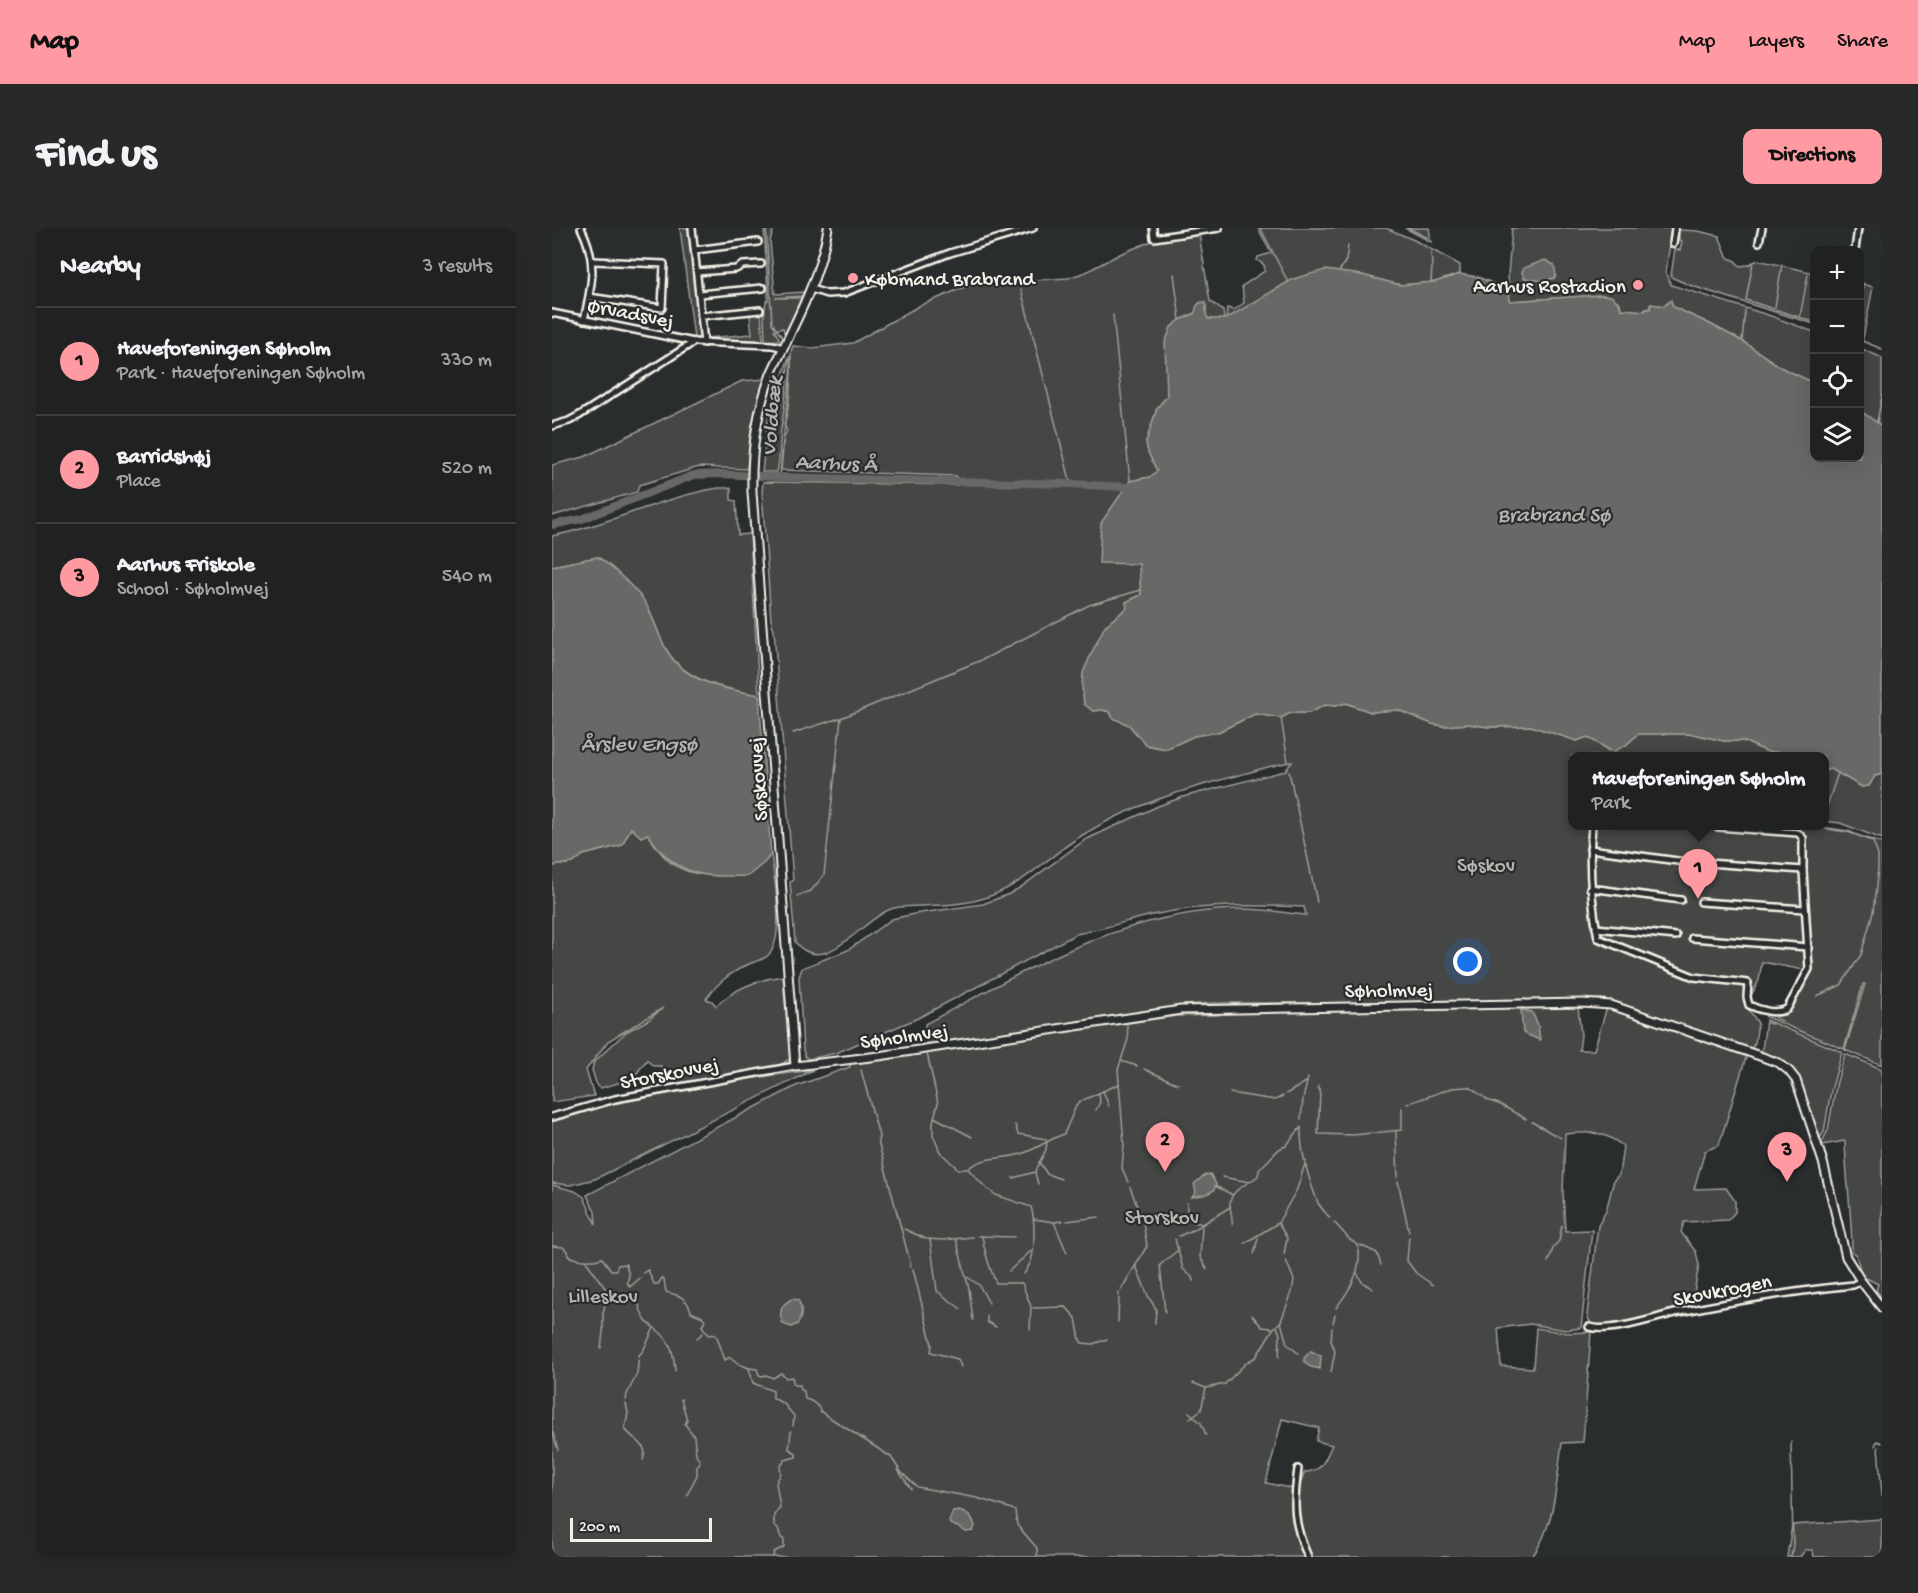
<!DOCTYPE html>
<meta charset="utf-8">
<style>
:root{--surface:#202222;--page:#282a2a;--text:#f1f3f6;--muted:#a2a4a5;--line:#3d3f40;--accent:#ff9aa2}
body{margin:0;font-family:"Gochi Hand",sans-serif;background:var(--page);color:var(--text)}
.controls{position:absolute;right:18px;top:18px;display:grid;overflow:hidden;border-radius:12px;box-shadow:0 6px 24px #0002}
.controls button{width:54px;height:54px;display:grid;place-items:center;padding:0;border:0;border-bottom:2px solid var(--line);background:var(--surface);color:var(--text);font:30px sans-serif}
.scale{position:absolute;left:18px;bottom:15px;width:142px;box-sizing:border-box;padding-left:6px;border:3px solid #f4f1e8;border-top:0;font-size:16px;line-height:21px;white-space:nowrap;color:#f4f1e8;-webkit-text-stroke:4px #2a2d2e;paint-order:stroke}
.you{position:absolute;left:916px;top:734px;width:21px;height:21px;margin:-15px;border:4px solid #fff;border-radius:50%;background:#1a73e8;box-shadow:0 0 0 9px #1a73e833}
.badge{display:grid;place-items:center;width:39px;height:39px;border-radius:50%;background:var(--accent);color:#111;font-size:20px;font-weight:700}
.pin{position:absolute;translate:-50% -50px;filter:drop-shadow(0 2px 3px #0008)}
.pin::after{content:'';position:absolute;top:32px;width:21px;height:18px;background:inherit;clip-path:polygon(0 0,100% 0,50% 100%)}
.popup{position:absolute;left:1016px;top:524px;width:261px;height:78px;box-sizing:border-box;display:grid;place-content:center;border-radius:12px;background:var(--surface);filter:drop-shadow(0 2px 4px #0005);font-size:20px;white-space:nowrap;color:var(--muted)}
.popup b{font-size:22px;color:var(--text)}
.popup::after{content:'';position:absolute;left:50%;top:100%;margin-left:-12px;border:12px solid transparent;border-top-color:var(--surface)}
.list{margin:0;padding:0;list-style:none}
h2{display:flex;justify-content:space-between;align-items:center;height:78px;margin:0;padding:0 24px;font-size:26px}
h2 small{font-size:20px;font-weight:400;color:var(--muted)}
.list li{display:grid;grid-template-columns:39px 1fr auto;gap:18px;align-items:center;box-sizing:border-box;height:108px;padding:0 24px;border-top:2px solid var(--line)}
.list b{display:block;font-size:22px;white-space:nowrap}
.list p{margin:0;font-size:20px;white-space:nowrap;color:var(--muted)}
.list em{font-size:20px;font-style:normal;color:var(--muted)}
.icon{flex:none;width:33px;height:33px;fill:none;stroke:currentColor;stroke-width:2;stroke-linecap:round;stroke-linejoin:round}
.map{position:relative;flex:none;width:1330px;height:1329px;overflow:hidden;border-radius:12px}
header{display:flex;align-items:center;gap:36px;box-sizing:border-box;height:84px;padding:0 30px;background:var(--accent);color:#111}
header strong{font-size:28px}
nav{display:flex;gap:33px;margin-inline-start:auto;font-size:21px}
.intro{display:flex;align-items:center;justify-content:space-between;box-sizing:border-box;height:144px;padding:0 36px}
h1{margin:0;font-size:42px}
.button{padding:15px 27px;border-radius:12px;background:var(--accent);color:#111;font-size:21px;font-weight:700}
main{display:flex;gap:36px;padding:0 36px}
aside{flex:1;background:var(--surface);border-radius:12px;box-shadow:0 6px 24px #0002}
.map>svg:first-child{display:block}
</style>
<header>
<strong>Map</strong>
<nav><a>Map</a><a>Layers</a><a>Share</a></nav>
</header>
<div class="intro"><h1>Find us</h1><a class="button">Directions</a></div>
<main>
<aside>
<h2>Nearby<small>3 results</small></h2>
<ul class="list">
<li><span class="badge">1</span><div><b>Haveforeningen Søholm</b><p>Park · Haveforeningen Søholm</p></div><em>330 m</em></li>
<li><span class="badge">2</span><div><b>Barridshøj</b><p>Place</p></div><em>520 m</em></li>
<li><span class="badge">3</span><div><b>Aarhus Friskole</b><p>School · Søholmvej</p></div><em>540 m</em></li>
</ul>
</aside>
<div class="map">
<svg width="1330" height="1329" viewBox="0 0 1330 1329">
<rect width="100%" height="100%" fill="#2a2d2e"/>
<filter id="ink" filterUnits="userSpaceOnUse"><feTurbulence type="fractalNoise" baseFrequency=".0167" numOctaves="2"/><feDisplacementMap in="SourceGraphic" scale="12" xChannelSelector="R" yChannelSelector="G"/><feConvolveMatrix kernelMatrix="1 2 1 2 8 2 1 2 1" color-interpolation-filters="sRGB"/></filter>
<g filter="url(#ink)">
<g fill="#444645" stroke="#9c9c96" stroke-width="1.5">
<path d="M128 0H137L148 111 142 110Z"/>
<path d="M212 0H222L218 13 223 66 252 64 250 68 223 70H249L233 108 231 100 222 102 228 112 213 113 212 88 214 73 216 72V63Z"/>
<path d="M706 0H834L862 12 908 37V46L883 54 848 57 810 47 674 91 675 80 682 82 692 75 690 58 713 43 712 37 705 32 706 29 719 25Z"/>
<path d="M853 0H877L879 14Z"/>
<path d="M960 0H1120L1114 44 1119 57 1219 88 1262 104V155L1230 140 1190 113 1156 95 1115 76 1112 78 1098 76V80L1093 81V83L1069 81 1068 75 1059 69 1050 67 958 73 956 47Z"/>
<path d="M1127 2 1146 3 1167 8 1176 30 1182 32 1188 38 1196 37 1206 32 1262 45V96L1140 58 1121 50 1119 48 1123 21 1128 22 1130 13 1127 12Z"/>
<path d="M647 6 658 73 671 83 672 92 656 91 654 87 643 85 628 92 615 154V168L605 180 594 214 596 224 605 243 598 249 578 253 575 259 587 335 589 367 574 374 575 380 553 398 541 483 550 482 558 484 561 490 577 497 594 517 614 521 642 508 666 504 703 486 729 490 738 485H757L773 476 783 478 793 475 819 484 846 482 880 496 892 498 916 496 937 499 979 498 1025 513 1035 509 1049 517 1056 523 1074 517 1086 506H1141L1172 513H1191L1216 524H1225L1235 528H1020V598H1255L1295 604 1330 615V837L1293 822 1313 756H1311L1292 821 1214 789 1215 785C1220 785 1226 787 1230 786 1238 784 1253 752 1257 743L1210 734 1207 752 1194 778 1206 795 1203 815 1199 821 1051 771 886 775H658L633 777 376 818 373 796C475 742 567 684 686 681 709 680 732 685 754 687L752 679C703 677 654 676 605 686 577 692 551 701 524 706L366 790 284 825 257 831 253 829 251 822 247 749 250 740 296 722 340 691 362 686 431 676 457 666 469 659 533 612 606 578 634 568 733 543 740 534C722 536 704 543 687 547 633 561 577 578 529 608 498 627 473 656 438 668 416 677 390 677 366 678 357 679 347 678 339 681 311 690 273 751 243 714L238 654 241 653 222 402 219 392 210 264 211 254 406 257 404 248 229 242 232 210 235 203 232 197C238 179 238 161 239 142 240 133 237 126 241 118L261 120 301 115 367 78 415 58 437 55 516 50 534 44 568 26 600 13Z"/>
<path d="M1308 55 1321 59 1310 115 1308 114Z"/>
<path d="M209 85 211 113 155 112V110L200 106 198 87Z"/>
<path d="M1308 120 1330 130V198L1308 183Z"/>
<path d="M237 129C238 136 235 141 235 148 235 164 232 180 230 196 227 211 229 228 225 244H210L216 190Z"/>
<path d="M213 151 199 201 195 241 147 239 87 257 85 264 0 288V237L32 229 190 153Z"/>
<path d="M167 260H179V272L184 273 186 307 198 306 207 467C174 461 134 454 115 423 105 408 103 387 91 373 78 357 60 343 45 329L0 338V308C57 297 109 269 167 260Z"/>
<path d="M1279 541 1310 559 1323 548 1330 546V611L1288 595 1272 593V544L1274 542Z"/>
<path d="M79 600 96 606C103 618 112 631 124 638 150 653 201 652 219 626 222 649 235 714 214 729 209 732 202 734 197 736 178 745 166 754 154 771L160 773 164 778C181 761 207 751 231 748L238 831 228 837 113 858 109 838H101L95 832 80 851 49 860 45 858 40 842 42 834 74 804 96 792 111 780 56 813 34 842 42 868 0 874V638L21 635 31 627 69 617Z"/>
<path d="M1026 778 1029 808 1027 822H1042L1055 779 1195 826 1167 917 1153 923 1142 961 1174 960 1183 973V984L1176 992 1132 994 1129 1004 1144 1024 1147 1037 1139 1081C1113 1086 1064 1102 1039 1096L1035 1087 1046 998 1054 983 1062 952 1067 947 1071 918C1051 902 1037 904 1013 906L1011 965 1013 1003 1040 1002 1029 1100 1013 1102 979 1096 946 1100 949 1138 981 1140 984 1100 1015 1105 1039 1104 1031 1214 1010 1215C1004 1254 1004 1296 980 1329H759C757 1322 754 1317 751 1311 745 1295 744 1258 753 1244 772 1243 772 1232 780 1217L764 1213 767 1200 730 1191 714 1255 742 1261C736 1285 744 1307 752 1329H0V957L23 963 32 969 44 997 43 984 35 967 244 858 298 839 297 834 624 788 667 787V783Z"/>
<path d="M1214 792 1290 824 1279 863 1272 904 1268 910C1245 868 1265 850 1212 826L1210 823Z"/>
<path d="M1293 826 1330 841V1070L1324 1062 1326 1056 1310 1048 1304 1026 1300 1024C1300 987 1294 950 1293 913L1270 917 1269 916 1276 902 1284 857Z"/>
<path d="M261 842 43 951 18 957 0 955V894L64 875 202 850Z"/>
<path d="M1330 1291V1329H1262L1261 1322H1253L1248 1329H1235L1240 1297Z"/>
</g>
<g fill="#676866" stroke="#9f9f9a" stroke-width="1.5">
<path d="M993 32 1002 37 1004 47 1003 50 991 53 972 50 970 44 972 40Z"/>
<path d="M773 42 810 47 848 57 883 54 908 46 926 49 950 59 956 66 958 73 1050 67 1059 68 1067 75 1069 81 1093 83V81H1098L1099 76 1112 78 1119 72 1121 79 1156 95 1190 113 1230 140 1262 155V230H1308V183L1330 198V546L1323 548 1317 558 1310 559 1279 541 1274 542 1272 544V528H1235L1225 524H1216L1191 513H1172L1141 506H1086L1074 517 1061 524 1035 509 1025 513 979 498 937 499 916 496 892 498 880 496 846 482 819 484 794 475 783 478 773 477 757 485H738L729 490 703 486 666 504 642 508 614 521 594 517 577 497 561 490 558 484 550 482 541 483 532 476 530 459 531 445 539 426 553 398 575 380 574 374 589 367 587 336 547 335 549 295 578 253 598 249 605 243 596 224 594 214 605 180 615 168 613 115 619 99 628 92 642 86C645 79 644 74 653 74 656 80 652 85 656 91H674L741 51Z"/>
<path d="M45 329C57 335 87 364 94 376 105 396 109 420 126 437 146 457 180 462 207 467L219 626 213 634 196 648C151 649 122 648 96 606L89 609 79 600 70 617 31 627 21 635 0 638V338Z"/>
<path d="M969 782 980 784 986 797 988 812 971 805Z"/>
<path d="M658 946 664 956 662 962 655 966 640 969 644 964 642 956 653 947Z"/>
<path d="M240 1071 246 1072C251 1081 250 1087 246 1096L239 1099 231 1096C226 1085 229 1076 240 1071Z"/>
<path d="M759 1123 769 1128 768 1141C761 1139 752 1139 752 1130Z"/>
<path d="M407 1282C416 1285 420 1288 423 1298L421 1303 414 1304 408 1300 398 1296 397 1293 401 1283Z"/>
</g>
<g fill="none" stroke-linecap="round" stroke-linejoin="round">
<g stroke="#9f9f9a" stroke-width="1.5">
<path d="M214 0 220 95 230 109"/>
<path d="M856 0 876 10"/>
<path d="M709 1 736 54"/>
<path d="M879 24 880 39 879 54"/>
<path d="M1201 34 1194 72 1259 93"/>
<path d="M787 44 794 32 796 18"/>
<path d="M622 46 628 92"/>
<path d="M469 61 519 256"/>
<path d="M1223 79 1230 36"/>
<path d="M1308 79 1311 55"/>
<path d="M561 87 578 253"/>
<path d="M1248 89 1256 46"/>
<path d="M1308 112 1330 121"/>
<path d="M1190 113 1193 82"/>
<path d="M1325 194 1330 168"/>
<path d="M228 249C230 211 236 175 239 136L238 128"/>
<path d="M729 490 736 534"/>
<path d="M241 505 288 490"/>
<path d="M737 543 765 674"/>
<path d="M1273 584 1286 545"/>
<path d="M1262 598 1296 603 1321 614 1326 627V641L1321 684 1309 727 1289 757 1265 768"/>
<path d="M245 668 259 663 272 647 289 490 432 431 537 377 589 362"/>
<path d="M1223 790 1230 793"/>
<path d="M1215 795 1220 796"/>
<path d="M575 797 576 811 566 842 572 916 570 940 576 954"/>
<path d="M373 817 374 815"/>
<path d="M375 825 386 875 381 894V907L388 924 406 941H416L435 961 444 967 479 979C483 990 483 1022 479 1033 478 1037 474 1042 472 1046"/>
<path d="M569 833 585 838"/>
<path d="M592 841 626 856"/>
<path d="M309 842 327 908 326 913 359 1038"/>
<path d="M766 858 768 864 766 906 801 907 850 902V880"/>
<path d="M551 863 557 878"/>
<path d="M678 865 723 872 731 868"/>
<path d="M734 866 754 854"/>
<path d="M855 876 900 860 913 859H918L937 873 947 876 974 891"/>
<path d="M544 882 548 874 547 866"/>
<path d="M382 889 420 909"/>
<path d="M749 891 751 871 756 850"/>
<path d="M980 894 1003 907"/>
<path d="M749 900C748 924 757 952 766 975 769 980 774 985 778 990"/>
<path d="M844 904 846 949"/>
<path d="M1006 908 1009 910"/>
<path d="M487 934 495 946 509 951"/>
<path d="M417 940C433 927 454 932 472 925 486 920 498 911 512 906L524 878 529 873 567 856"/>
<path d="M483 945 486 956"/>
<path d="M670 949 698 954"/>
<path d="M461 950 483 944C486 932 498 923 494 911L466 906 463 897"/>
<path d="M846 953 857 1004"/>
<path d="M663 958 681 967"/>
<path d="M635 975V983L640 994 652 996"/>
<path d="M482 991 502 994 511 993"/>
<path d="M515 993 547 989"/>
<path d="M502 994 515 1025"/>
<path d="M782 994 798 1012 806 1017C811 1041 798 1062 784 1080"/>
<path d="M680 996C681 989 678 983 678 976 678 962 696 956 706 948L707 942 727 921 734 918 749 899"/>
<path d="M650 999 648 1029 655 1041"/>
<path d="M352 1001 374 1011 391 1012 420 1009"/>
<path d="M426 1008 462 1009"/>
<path d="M430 1008C433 1025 437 1039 444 1055H470L479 1079 478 1102"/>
<path d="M627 1008 643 1001 678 979"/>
<path d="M857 1009 855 1033 864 1045 881 1057"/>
<path d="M378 1011 385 1063 409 1081"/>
<path d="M404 1011 417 1061 421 1092"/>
<path d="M623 1011 631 1041 640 1049 641 1053"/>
<path d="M693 1015 726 995"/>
<path d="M808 1017 825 1025 829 1037"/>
<path d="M0 1018 11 1019 15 1023 16 1028C26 1032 39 1034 50 1030L59 1042H64L66 1037 74 1036 77 1048 75 1054 78 1059 88 1050"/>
<path d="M702 1026 706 1010"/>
<path d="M732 1026 735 1010 726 995 745 961 754 933"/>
<path d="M34 1033 53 1060 54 1068"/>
<path d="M996 1034 1002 1018 1007 1013 1010 997"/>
<path d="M584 1038 596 1068 604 1081 603 1095"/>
<path d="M361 1041 380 1117 379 1124 406 1131 409 1139"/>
<path d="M457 1043 480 1022"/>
<path d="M91 1045 96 1042 102 1056H106L110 1050 112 1051 114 1064C127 1067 136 1070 139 1084L151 1089 153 1093 150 1098 157 1107 162 1106 165 1109 173 1132 178 1129 187 1136 197 1140 201 1155 221 1163V1170L232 1176 242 1188 241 1198"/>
<path d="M805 1045 810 1054 821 1061"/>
<path d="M415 1049 427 1057 437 1075"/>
<path d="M569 1062 595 1018 591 994 578 959"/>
<path d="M83 1067C88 1076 88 1085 94 1093 97 1097 101 1098 105 1102 119 1112 122 1126 123 1143"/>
<path d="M481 1080 514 1079 524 1090 528 1112 530 1115 541 1116 555 1111"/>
<path d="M613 1084 608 1037 626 1022"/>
<path d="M700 1087 710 1099 720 1100"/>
<path d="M435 1088V1094L444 1099"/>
<path d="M566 1094 567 1065"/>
<path d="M729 1094 735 1116 746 1125"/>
<path d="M781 1095 783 1087"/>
<path d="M725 1098 728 1107 727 1129"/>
<path d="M145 1110 151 1105"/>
<path d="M49 1120 51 1104V1086L54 1072"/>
<path d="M197 1140 205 1141 207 1147 210 1148 214 1147 221 1150 229 1145 234 1150 240 1149 242 1157H248L249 1162 252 1163 253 1171C260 1172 267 1178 269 1184L339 1229 349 1244 365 1259 425 1270 460 1281 463 1283 465 1297 485 1320V1329"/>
<path d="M779 1144 783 1123 779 1113 780 1100"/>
<path d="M641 1155 654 1160"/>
<path d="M129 1171 135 1192 133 1196 142 1208 144 1226 148 1234 145 1239V1247L135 1267"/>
<path d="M74 1172 75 1166 85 1146 87 1127 91 1123 102 1100"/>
<path d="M74 1176 76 1185 73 1201C81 1212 98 1216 91 1232"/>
<path d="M637 1184 649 1195 654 1207"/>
<path d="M638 1190 649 1182 654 1160 673 1156 695 1134 704 1129 721 1101 729 1093 740 1064 742 1052 734 1032"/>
<path d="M0 1198V1200"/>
<path d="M0 1202 6 1222"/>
<path d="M1239 1214 1241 1317 1239 1329"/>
<path d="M1323 1218 1325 1213 1330 1215"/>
<path d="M1326 1219 1330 1267"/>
<path d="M346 1242 359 1261"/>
<path d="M221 1329 222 1324 232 1319V1311L229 1310 226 1300 222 1297V1287L228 1279 224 1255 229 1245 228 1239 233 1232 244 1229V1225L237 1221 239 1203"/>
</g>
<path stroke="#676866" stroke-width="8" d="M0 297 30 291 142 247 168 246 228 249 519 256 575 259"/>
<defs>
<g id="minor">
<path d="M29 0C46 34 40 56 32 92"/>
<path d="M140 0 152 115"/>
<path d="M601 0 602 10 667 0"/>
<path d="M1207 14 1210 0"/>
<path d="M1121 16 1123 0"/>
<path d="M143 22 206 14"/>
<path d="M1303 22 1306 0"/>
<path d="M145 44 184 41 191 37 209 36"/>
<path d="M259 61 275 66 292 65 398 25 481 0"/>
<path d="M147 66 211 60"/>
<path d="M37 69 110 80 112 36 41 33"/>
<path d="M0 85 142 114 220 117 232 120"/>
<path d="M149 88 208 82"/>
<path d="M0 198 17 193 28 187 142 114"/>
<path d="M1040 598C1036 636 1039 672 1046 710L1142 749 1196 755 1195 769 1197 777C1207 782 1224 787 1235 781L1257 741 1251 642V610L1246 605 1166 599"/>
<path d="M1038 621 1133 634"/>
<path d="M1156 635 1251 642"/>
<path d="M1038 660 1129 672"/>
<path d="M1149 674 1253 681"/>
<path d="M1044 700 1124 708"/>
<path d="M1140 710 1256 719"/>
<path d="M0 889 63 871 243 838"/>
<path d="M1037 1099C1059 1105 1101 1090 1123 1085 1182 1073 1242 1063 1301 1057L1309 1053"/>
<path d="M746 1241C741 1277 741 1295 756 1329"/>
</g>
<path id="tertiary" d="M276 0C270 37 255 71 239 104 233 118 225 132 219 146 205 183 199 224 200 264L243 838 327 828 629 782 1030 775 1059 777 1205 827 1227 835 1237 843 1244 852 1271 934 1294 1029 1309 1053 1330 1080"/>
</defs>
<use href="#minor" stroke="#f4f1e8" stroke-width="10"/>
<use href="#tertiary" stroke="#f4f1e8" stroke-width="11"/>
<use href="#minor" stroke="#2a2d2e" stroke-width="5"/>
<use href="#tertiary" stroke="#2a2d2e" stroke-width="7"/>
</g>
</g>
<g fill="#ff9aa2" stroke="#2a2d2e" stroke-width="2">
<circle cx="301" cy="50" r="6"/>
<circle cx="1086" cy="57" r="6"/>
</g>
<g text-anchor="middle" stroke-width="4.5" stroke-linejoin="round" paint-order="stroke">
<g font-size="21" fill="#f4f1e8" stroke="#2a2d2e" text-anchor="start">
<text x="313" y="57">Købmand Brabrand</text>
<text x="1074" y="64" text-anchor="end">Aarhus Rostadion</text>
</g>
<g font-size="21" fill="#f4f1e8" stroke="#2a2d2e">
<text transform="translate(79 84) rotate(11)" y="7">Ørvadsvej</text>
<text transform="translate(205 551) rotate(-94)" y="7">Søskovvej</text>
<text transform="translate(837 761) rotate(-1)" y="7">Søholmvej</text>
<text transform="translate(352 807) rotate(-8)" y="7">Søholmvej</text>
<text transform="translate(117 844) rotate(-11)" y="7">Storskovvej</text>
<text transform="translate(1170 1061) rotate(-11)" y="7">Skovkrogen</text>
</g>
<g font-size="21" fill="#b6b5af" stroke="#2a2d2e">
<text x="934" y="643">Søskov</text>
<text x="610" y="995">Storskov</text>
<text x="51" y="1074">Lilleskov</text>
</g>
<g font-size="22" font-style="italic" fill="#b5b3ae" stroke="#2a2d2e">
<text transform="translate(218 188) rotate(-85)" y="8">Voldbæk</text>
<text transform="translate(284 233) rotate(2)" y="8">Aarhus Å</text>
<text x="1002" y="293">Brabrand Sø</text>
<text x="87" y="522">Årslev Engsø</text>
</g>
</g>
</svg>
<div class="controls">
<button>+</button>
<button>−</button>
<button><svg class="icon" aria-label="locate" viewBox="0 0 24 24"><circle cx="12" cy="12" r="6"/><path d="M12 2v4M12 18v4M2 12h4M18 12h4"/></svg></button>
<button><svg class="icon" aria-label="layers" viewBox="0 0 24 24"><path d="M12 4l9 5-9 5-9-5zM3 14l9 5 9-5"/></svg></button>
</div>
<div class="scale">200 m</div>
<div class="you"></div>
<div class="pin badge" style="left:1146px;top:671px">1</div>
<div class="popup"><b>Haveforeningen Søholm</b>Park</div>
<div class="pin badge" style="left:613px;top:944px">2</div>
<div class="pin badge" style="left:1235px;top:954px">3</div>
</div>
</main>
